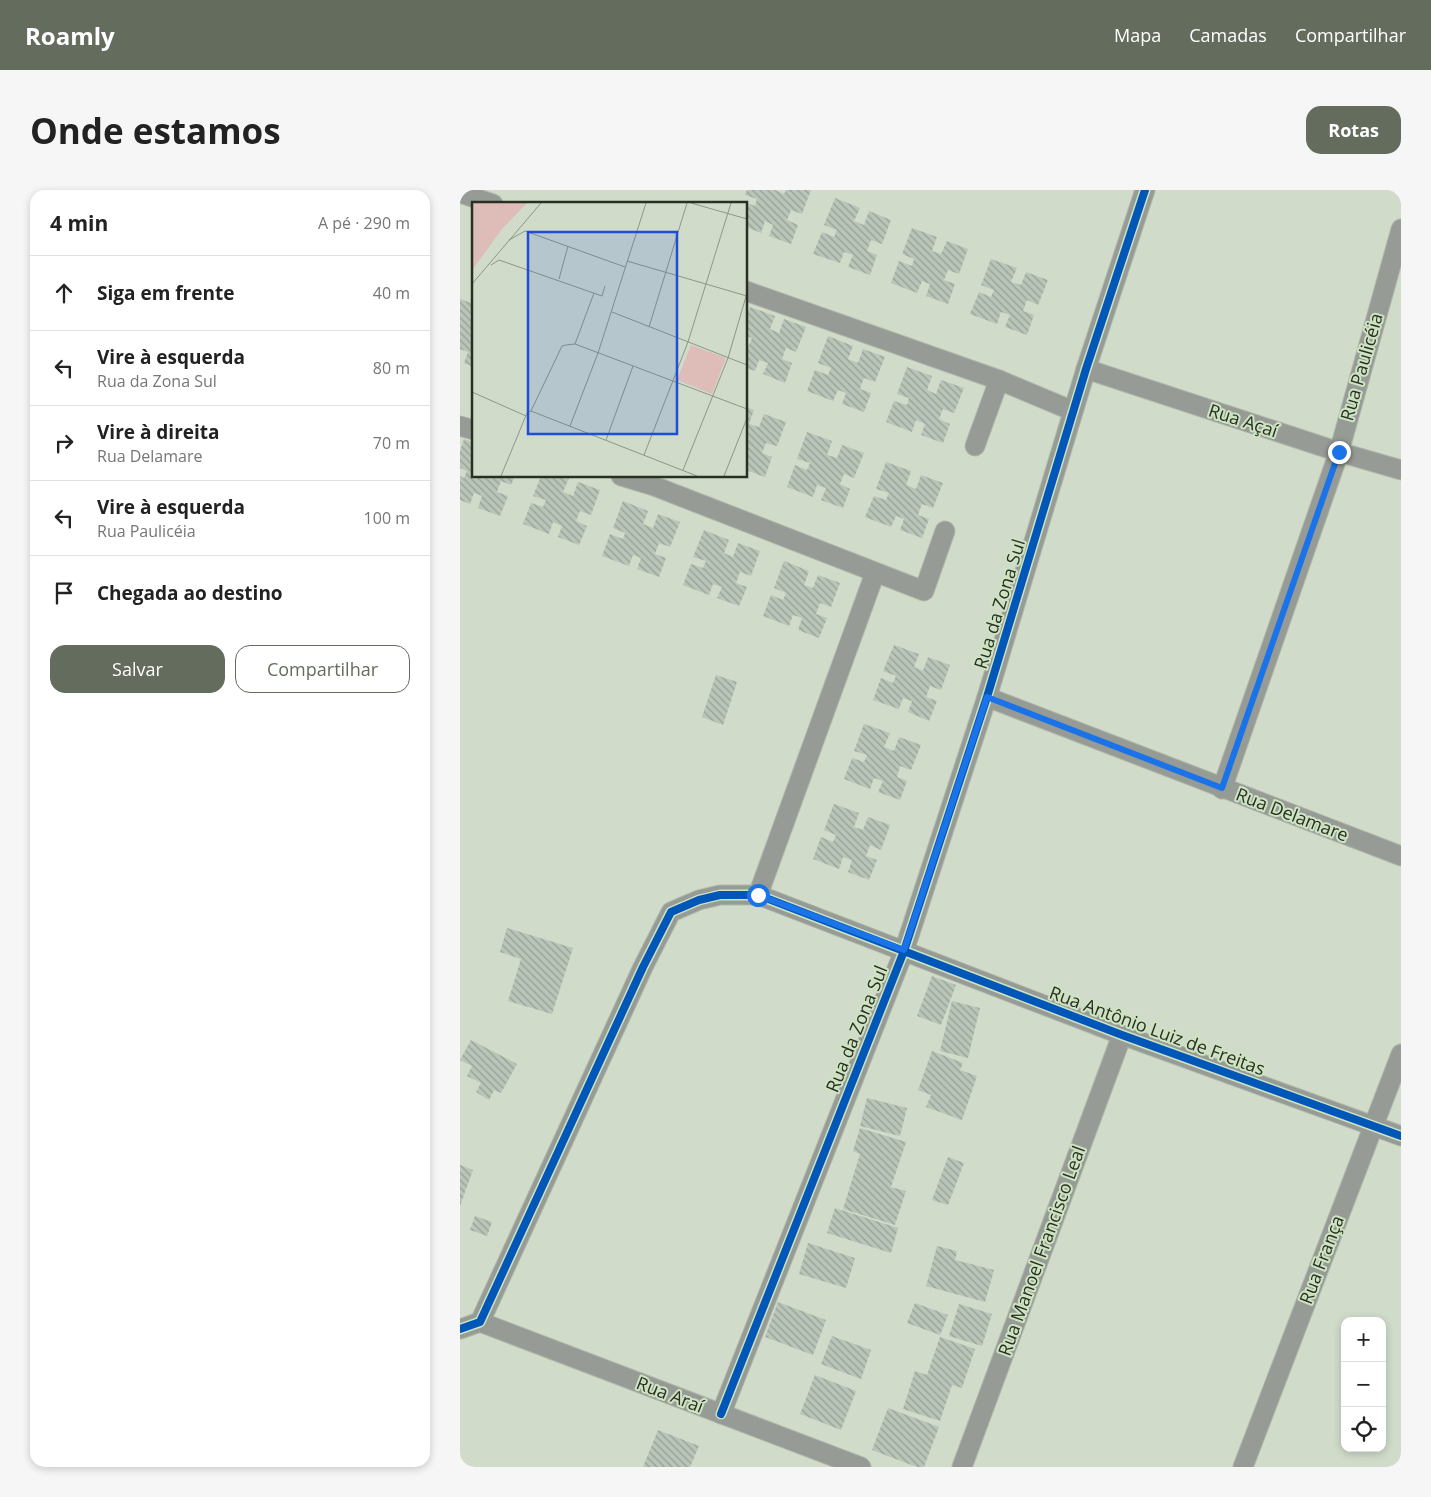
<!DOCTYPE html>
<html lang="pt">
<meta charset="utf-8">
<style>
:root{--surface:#fff;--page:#f6f6f6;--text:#222;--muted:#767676;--line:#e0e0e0;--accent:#636c5d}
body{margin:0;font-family:"Open Sans",sans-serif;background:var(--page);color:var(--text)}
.controls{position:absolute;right:15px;bottom:15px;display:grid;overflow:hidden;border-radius:10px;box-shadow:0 2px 8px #0003}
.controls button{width:45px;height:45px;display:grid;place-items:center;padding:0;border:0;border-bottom:1px solid var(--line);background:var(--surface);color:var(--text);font:25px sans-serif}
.stop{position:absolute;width:15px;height:15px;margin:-11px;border:4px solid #1a73e8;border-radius:50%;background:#fff}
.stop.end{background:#1a73e8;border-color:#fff;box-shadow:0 1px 5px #0008}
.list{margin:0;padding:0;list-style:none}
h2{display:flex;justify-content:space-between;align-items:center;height:65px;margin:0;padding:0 20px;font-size:21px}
h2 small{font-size:16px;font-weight:400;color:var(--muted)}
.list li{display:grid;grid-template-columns:32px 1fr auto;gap:15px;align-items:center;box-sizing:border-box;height:75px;padding:0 20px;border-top:1px solid var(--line)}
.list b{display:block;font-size:19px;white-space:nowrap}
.list p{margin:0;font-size:16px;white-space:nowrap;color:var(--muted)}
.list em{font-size:16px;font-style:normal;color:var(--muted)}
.actions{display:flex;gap:10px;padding:15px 20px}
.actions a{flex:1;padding:11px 0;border:1px solid var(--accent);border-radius:15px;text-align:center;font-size:18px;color:var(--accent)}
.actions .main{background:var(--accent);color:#fff}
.icon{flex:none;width:28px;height:28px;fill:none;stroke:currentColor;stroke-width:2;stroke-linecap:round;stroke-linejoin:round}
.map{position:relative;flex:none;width:941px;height:1277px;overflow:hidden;border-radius:15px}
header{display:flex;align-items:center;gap:30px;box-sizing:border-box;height:70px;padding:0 25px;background:var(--accent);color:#fff}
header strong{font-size:24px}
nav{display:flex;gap:28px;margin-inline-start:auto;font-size:18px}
.intro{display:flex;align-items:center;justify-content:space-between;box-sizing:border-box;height:120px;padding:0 30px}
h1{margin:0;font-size:35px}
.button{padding:12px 22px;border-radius:15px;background:var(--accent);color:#fff;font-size:18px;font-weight:700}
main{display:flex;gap:30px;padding:0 30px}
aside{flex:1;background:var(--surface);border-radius:15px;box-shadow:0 2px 8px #0003}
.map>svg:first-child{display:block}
</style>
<header>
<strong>Roamly</strong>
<nav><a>Mapa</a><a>Camadas</a><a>Compartilhar</a></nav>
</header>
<div class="intro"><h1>Onde estamos</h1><a class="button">Rotas</a></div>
<main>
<aside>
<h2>4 min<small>A pé · 290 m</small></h2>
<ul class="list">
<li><svg class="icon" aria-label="ahead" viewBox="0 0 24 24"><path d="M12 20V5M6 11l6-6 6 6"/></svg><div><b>Siga em frente</b></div><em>40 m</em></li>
<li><svg class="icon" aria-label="left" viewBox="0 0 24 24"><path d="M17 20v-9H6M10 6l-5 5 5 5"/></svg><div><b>Vire à esquerda</b><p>Rua da Zona Sul</p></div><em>80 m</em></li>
<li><svg class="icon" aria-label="right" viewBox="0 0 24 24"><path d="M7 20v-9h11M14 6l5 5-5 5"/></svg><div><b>Vire à direita</b><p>Rua Delamare</p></div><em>70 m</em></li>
<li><svg class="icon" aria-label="left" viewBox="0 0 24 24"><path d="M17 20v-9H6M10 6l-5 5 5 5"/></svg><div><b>Vire à esquerda</b><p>Rua Paulicéia</p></div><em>100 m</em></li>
<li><svg class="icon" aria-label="arrive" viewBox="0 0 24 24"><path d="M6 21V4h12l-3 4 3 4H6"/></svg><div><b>Chegada ao destino</b></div></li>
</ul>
<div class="actions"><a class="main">Salvar</a><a>Compartilhar</a></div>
</aside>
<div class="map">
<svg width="941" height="1277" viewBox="0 0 941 1277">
<defs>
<pattern id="building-back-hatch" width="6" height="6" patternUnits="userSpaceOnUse" patternTransform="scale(1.25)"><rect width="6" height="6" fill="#b9c5b8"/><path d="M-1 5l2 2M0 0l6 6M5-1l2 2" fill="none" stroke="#96a095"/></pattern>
</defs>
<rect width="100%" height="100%" fill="#d0dbca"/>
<g fill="url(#building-back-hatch)">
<path d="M287 0H315L324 4 326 0H351L342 24 331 20 327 30 338 35 331 54 309 46 313 35 305 31 301 43 286 37V14H281L282 11 295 16 297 9 285 5Z"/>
<path d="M375 8 400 18 394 31 404 35 409 21 431 30 422 54 411 50 407 61 417 65 410 85 388 77 393 65 384 62 380 73 353 64 362 42 374 47 377 40 364 35Z"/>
<path d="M452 38 477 47 472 61 481 64 487 51 508 59 499 84 488 80 484 90 495 94 488 114 466 106 470 94 462 91 457 103 431 93 439 71 452 76 454 69 442 64Z"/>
<path d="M531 69 557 78 551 92 561 95 566 82 588 90 578 115 567 110 563 121 574 125 567 145 545 137 550 125 541 122 537 134 510 124 519 102 531 107 534 100 521 95Z"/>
<path d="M0 109 14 114 10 128 14 130V177L4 173 8 162 0 159Z"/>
<path d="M290 117 315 126 310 139 319 143 324 129 346 137 336 162 326 158 322 169 332 173 325 193 303 184 308 173 299 170 295 181 286 178V154L289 155 292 148 286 146V126Z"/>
<path d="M368 146 393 156 388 169 398 173 403 159 425 167 415 192 404 188 400 199 411 203 404 222 382 214 386 203 378 200 373 211 347 201 355 180 368 185 371 178 358 173Z"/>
<path d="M447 177 472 186 467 200 476 204 481 190 504 198 494 223 483 219 479 229 490 234 483 253 461 245 465 234 456 230 452 242 426 232 434 211 447 215 449 208 437 204Z"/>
<path d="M286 217 294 220 289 234 299 237 304 224 326 232 317 256 306 253 302 263 312 267 305 287 286 280 288 267Z"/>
<path d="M347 242 372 251 367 265 377 268 382 255 404 263 394 288 384 284 380 294 390 299 383 318 361 310 366 298 357 295 353 307 327 297 335 275 347 280 350 273 337 269Z"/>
<path d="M4 249 14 253V286H55L51 295 41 291 37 302 48 306 40 326 18 318 22 306 14 303 10 314 0 310V286L4 288 7 281 0 278V261Z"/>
<path d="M426 272 451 281 446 295 456 299 461 285 483 293 473 318 462 314 458 325 469 329 462 348 440 340 444 329 436 326 431 337 405 327 414 306 426 310 429 303 416 299Z"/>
<path d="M81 286H103L109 288 103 302 113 306 118 292 140 300 131 325 120 321 116 331 127 336 119 355 98 347 102 336 93 332 89 344 63 334 71 313 83 317 86 310 73 306Z"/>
<path d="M163 311 188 321 183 334 193 338 198 324 220 332 210 357 199 353 195 364 206 368 199 387 177 379 181 368 173 365 169 376 142 366 150 344 163 349 165 343 153 338Z"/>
<path d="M244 340 269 350 264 363 273 367 278 353 300 361 291 386 280 382 276 393 287 397 279 416 257 408 262 397 253 394 249 405 223 395 231 374 243 378 246 371 233 367Z"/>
<path d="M324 371 349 381 344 395 353 398 358 385 380 393 371 417 360 413 356 424 367 428 359 448 338 440 342 428 333 425 329 436 303 426 311 405 323 410 326 403 314 398Z"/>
<path d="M434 455 459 464 454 477 463 481 468 467 490 475 481 500 470 496 466 507 477 511 469 531 448 522 452 511 443 508 439 519 413 510 421 488 433 493 436 486 423 481Z"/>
<path d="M256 485 277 492 263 535 242 527Z"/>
<path d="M404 534 430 543 424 557 434 561 439 547 461 555 451 580 440 576 437 587 447 591 440 610 418 602 423 591 414 588 410 599 384 589 392 568 404 572 407 565 394 561Z"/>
<path d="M374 614 399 623 394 637 403 640 408 627 430 635 421 660 410 655 406 666 417 670 409 690 388 682 392 670 383 667 379 679 353 669 361 647 373 652 376 645 364 640Z"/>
<path d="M47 738 113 758 92 824 48 811 61 769 40 762Z"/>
<path d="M472 786 496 795 481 835 457 826Z"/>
<path d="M492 811 520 818 508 868 480 861Z"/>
<path d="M11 850 57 874 41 903 34 900 29 910 16 902 21 893 7 886 12 876 0 870Z"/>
<path d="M472 861 503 873 500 880 517 886 502 930 466 917 471 905 458 900Z"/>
<path d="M407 908 447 918 440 946 400 936Z"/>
<path d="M400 938 446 952 431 997 446 1001 435 1035 383 1019 400 964 393 961Z"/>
<path d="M488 967 504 973 488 1015 472 1010Z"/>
<path d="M0 975 13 980 0 1016Z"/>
<path d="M375 1018 438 1038 431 1063 367 1043Z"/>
<path d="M15 1026 32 1032 27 1046 10 1040Z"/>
<path d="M348 1053 395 1068 386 1098 339 1084Z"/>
<path d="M477 1056 497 1061 495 1070 534 1080 525 1112 466 1096Z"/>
<path d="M318 1112 366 1130 353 1165 305 1147Z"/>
<path d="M455 1113 488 1125 480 1145 447 1133Z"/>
<path d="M499 1114 532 1124 522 1156 489 1146Z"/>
<path d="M372 1146 411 1160 401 1189 361 1174Z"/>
<path d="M480 1147 515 1159 502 1198 492 1195 480 1231 443 1219 455 1181 467 1185Z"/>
<path d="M355 1185 396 1201 381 1240 340 1224Z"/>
<path d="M428 1218 479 1237 464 1277H457L412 1260Z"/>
<path d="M198 1240 239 1256 230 1277H183Z"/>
</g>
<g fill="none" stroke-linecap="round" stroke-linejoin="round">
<defs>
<g id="minor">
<path d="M0 3 33 14"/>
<path d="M286 101 539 190 613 221"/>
<path d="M626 179 879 262 941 280"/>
<path d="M0 236 14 240"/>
<path d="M515 256 539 190"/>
<path d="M161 286 194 296 464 401 485 341"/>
<path d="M527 507 941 666"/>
<path d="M762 599 879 262 941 39"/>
<path d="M298 705 415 383"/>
<path d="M20 1132 401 1277"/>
<path d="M0 1139 20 1132 183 777 211 722 239 710 260 705H298L662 845 941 946"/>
<path d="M261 1224 444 761 527 507 626 179 685 0"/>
<path d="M502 1277 662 845"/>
<path d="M783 1277 941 864"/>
</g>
</defs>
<use href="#minor" stroke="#afb7aa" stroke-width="21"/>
<use href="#minor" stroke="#979b95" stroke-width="19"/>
<defs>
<g id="cycleway">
<path d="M0 1139 20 1132 183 777 211 722 239 710 260 705H298L662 845 941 946"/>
<path d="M261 1224 444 761 527 507 626 179 685 0"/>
</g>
</defs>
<use href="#cycleway" stroke="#cee3c2" stroke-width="11"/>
<use href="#cycleway" stroke="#0057b8" stroke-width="8"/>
</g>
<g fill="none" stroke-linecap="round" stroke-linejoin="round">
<path stroke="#1a73e8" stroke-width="6" d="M298 705 444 760 527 507 762 598 879 262"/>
</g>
<g text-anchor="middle" stroke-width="4" stroke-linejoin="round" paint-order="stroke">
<g font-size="18" fill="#283023" stroke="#cee3c2">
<text transform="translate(902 177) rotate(-74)" y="6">Rua Paulicéia</text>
<text transform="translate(783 231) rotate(18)" y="6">Rua Açaí</text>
<text transform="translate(540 414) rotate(-73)" y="6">Rua da Zona Sul</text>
<text transform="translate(832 625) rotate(21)" y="6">Rua Delamare</text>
<text transform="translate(397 839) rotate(-68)" y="6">Rua da Zona Sul</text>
<text transform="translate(697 841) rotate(20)" y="6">Rua Antônio Luiz de Freitas</text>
<text transform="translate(582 1061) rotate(-70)" y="6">Rua Manoel Francisco Leal</text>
<text transform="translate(862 1070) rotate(-69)" y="6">Rua França</text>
<text transform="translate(210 1205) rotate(21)" y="6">Rua Araí</text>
</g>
</g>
<g transform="translate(12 12)">
<rect width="275" height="275" fill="#d0dbca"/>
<path d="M219 143 254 156 240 192 205 178Z" fill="#debcb8"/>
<path d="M0 1H55L30 27 0 68Z" fill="#debcb8"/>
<path fill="none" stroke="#8d9787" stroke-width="1" d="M219 1 275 17M37 38 53 29 153 65M155 59 275 94M19 63 27 58 130 94 133 84M87 77 96 44M0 82 69 1M140 110 275 163M177 125 215 1M103 142 122 91M0 190 54 214M59 209 225 274M98 224 126 151 174 1M134 238 161 164M172 253 216 140 259 1M211 268 256 156 275 91M29 274 55 211 59 209 90 144 94 143 103 142 275 207M252 274 275 216"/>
<path fill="#1d4ed8" fill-opacity="0.15" stroke="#1d4ed8" stroke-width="2.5" d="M56 30H205V232H56Z"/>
<rect width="275" height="275" fill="none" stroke="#283023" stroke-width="2.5"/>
</g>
</svg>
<div class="controls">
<button>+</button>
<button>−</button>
<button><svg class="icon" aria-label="locate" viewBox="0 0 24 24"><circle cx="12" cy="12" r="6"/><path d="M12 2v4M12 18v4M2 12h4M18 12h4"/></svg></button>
</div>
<div class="stop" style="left:298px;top:705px"></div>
<div class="stop end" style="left:879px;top:262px"></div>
</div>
</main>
